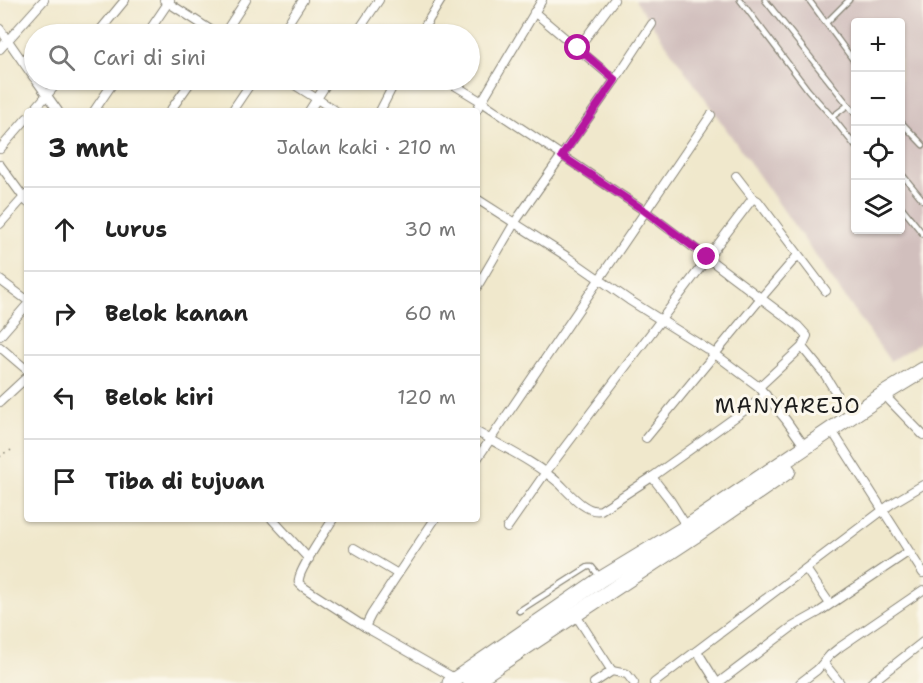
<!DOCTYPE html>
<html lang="id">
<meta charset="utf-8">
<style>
:root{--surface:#fff;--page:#f2f2f2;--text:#222;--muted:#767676;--line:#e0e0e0}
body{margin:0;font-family:"Shantell Sans",sans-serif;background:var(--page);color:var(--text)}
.controls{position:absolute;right:18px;top:18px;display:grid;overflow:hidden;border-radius:6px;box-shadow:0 2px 4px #0004}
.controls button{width:54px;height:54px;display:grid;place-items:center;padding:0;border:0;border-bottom:2px solid var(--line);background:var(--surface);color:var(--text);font:30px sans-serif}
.stop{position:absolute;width:18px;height:18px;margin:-14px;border:4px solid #b5179e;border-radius:50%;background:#fff}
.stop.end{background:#b5179e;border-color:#fff;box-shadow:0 2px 6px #0008}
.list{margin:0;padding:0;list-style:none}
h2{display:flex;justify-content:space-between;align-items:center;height:78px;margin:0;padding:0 24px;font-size:26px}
h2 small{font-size:20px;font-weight:400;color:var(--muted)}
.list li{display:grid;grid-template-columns:39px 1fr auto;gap:18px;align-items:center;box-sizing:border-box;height:84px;padding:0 24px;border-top:2px solid var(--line)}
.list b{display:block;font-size:22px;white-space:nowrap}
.list em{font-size:20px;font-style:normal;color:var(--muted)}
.icon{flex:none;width:33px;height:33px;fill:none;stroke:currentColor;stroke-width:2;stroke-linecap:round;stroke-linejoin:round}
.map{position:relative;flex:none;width:923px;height:683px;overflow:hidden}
.search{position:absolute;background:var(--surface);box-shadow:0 2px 4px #0004;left:24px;top:24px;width:456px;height:66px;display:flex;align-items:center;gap:15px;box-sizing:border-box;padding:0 21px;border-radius:33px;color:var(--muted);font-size:22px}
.panel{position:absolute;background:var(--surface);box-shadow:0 2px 4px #0004;left:24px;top:108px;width:456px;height:414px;border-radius:6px}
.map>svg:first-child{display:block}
</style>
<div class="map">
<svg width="923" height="683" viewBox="0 0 923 683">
<rect width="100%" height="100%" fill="#fbf7ec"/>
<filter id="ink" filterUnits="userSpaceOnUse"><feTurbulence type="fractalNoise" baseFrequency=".0167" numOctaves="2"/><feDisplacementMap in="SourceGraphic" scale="12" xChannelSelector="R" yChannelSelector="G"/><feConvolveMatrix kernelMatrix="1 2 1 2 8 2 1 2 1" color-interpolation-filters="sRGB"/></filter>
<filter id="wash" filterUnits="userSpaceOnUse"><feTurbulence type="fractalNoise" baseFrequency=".008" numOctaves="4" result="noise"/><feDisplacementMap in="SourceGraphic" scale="24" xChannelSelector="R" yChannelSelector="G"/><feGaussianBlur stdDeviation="1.35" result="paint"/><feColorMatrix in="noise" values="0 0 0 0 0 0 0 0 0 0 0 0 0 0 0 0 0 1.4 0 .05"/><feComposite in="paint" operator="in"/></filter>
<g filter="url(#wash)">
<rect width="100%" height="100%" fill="#f0e8cc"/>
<path fill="#d1bfbd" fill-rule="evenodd" d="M635 0H923V341L890 361ZM856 22H900V230H856Z"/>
</g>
<g filter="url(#ink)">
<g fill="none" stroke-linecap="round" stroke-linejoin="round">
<defs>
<g id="lane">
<path d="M740 0 808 90 832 117 856 147"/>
<path d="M765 0 856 115"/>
<path d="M809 0 856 64"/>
<path d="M827 22 849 0"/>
<path d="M832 117 848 105"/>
<path d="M900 121 923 145"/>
<path d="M900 172 923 200"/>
<path d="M900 205 923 234"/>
<path d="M519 611 588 567H592L600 577"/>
</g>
<g id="street">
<path d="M164 0 217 34"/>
<path d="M534 12 615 80"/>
<path d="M0 29 34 78"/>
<path d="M360 29 370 34"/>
<path d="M97 34 125 0"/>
<path d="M147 34 170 0"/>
<path d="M224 34 246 0"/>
<path d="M281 34 303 0"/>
<path d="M356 34 379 0"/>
<path d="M420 34 441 0"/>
<path d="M578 48 614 0"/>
<path d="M0 49 44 0"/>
<path d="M36 80 58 111"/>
<path d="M287 80 336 111"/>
<path d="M446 80 482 102 645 211 798 326 807 336 802 347 759 387"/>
<path d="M33 111 60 80"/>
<path d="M94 111 115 80"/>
<path d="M170 111 192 80"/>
<path d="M232 111 253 80"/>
<path d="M309 111 329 80"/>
<path d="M380 111 396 80"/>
<path d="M476 111 542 0"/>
<path d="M0 149 27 118"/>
<path d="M0 165 27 202"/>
<path d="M736 176 753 198 758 201 826 291"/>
<path d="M477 199 566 256 629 300 715 354 759 387 786 420 805 447"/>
<path d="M0 224 26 195"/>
<path d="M0 280 27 300"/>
<path d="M477 287 515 222 615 80 652 24"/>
<path d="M0 336 27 305"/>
<path d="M0 347 27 370"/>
<path d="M802 347 825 375 836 393"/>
<path d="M890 401 923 435"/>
<path d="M0 402 27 377"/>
<path d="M477 432C505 448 536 463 560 484 570 494 587 514 601 510L652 477 766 395"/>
<path d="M836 437 923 573"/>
<path d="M646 438 761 298 798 255"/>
<path d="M477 459 711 115"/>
<path d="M652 477 670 500 687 527"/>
<path d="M272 519 309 559"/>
<path d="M333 519C326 531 300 568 299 579 298 584 299 583 303 587L365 627 456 679"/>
<path d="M507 528 546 472 753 198"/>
<path d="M354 548 398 574"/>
<path d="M806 569 830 604"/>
<path d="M575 614 612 671"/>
<path d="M365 627 371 615 398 574 435 519"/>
<path d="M697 651 717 683"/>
<path d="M824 663 840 683"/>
<path d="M594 683 612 671 627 674 634 683"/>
<path d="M654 683 891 504 923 485"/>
<path d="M718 683 792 627 819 612 908 552"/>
<path d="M800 683 817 670 830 655 840 647 923 590"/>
<path d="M871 683 923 642"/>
</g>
<g id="highway">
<path d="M450 683 601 579 687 527 884 394 923 370"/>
<path d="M471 683 694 536 788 471"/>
</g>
</defs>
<use href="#lane" stroke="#868274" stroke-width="7"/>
<use href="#street" stroke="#868274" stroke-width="10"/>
<use href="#highway" stroke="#868274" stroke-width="17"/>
<path stroke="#868274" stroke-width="1.5" stroke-dasharray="1.5 4.5" stroke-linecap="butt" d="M0 457 2 454 14 449"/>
<use href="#lane" stroke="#fff" stroke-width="4.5"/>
<use href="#street" stroke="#fff" stroke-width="8"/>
<use href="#highway" stroke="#fff" stroke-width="15"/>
</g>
</g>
<g fill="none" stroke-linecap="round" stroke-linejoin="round" filter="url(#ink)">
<path stroke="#b5179e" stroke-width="8" d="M578 48 615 80 562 156 645 211 707 257"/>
</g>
<g text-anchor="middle" stroke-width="6" stroke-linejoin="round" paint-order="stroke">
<g font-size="21" letter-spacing="1.5" fill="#1c1c1c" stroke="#fbf7ec">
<text x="788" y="413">MANYAREJO</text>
</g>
</g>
</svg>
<div class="controls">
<button>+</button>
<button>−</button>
<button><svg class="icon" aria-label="locate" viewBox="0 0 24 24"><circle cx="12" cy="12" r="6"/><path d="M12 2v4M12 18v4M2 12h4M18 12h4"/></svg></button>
<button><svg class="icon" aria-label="layers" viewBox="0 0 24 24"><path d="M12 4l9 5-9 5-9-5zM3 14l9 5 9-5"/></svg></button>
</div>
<div class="stop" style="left:578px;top:48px"></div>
<div class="stop end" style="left:707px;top:257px"></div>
<div class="search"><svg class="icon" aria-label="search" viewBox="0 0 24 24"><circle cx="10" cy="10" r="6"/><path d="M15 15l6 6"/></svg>Cari di sini</div>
<section class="panel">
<h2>3 mnt<small>Jalan kaki · 210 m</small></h2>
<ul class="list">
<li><svg class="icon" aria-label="ahead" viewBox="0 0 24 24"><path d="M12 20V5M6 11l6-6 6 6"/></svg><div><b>Lurus</b></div><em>30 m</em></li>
<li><svg class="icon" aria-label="right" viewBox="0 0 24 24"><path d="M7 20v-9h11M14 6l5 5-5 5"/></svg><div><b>Belok kanan</b></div><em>60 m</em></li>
<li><svg class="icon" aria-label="left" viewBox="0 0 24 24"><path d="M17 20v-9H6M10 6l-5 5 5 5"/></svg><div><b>Belok kiri</b></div><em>120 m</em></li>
<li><svg class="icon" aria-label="arrive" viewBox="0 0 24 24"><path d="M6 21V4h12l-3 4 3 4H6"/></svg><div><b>Tiba di tujuan</b></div></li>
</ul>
</section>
</div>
